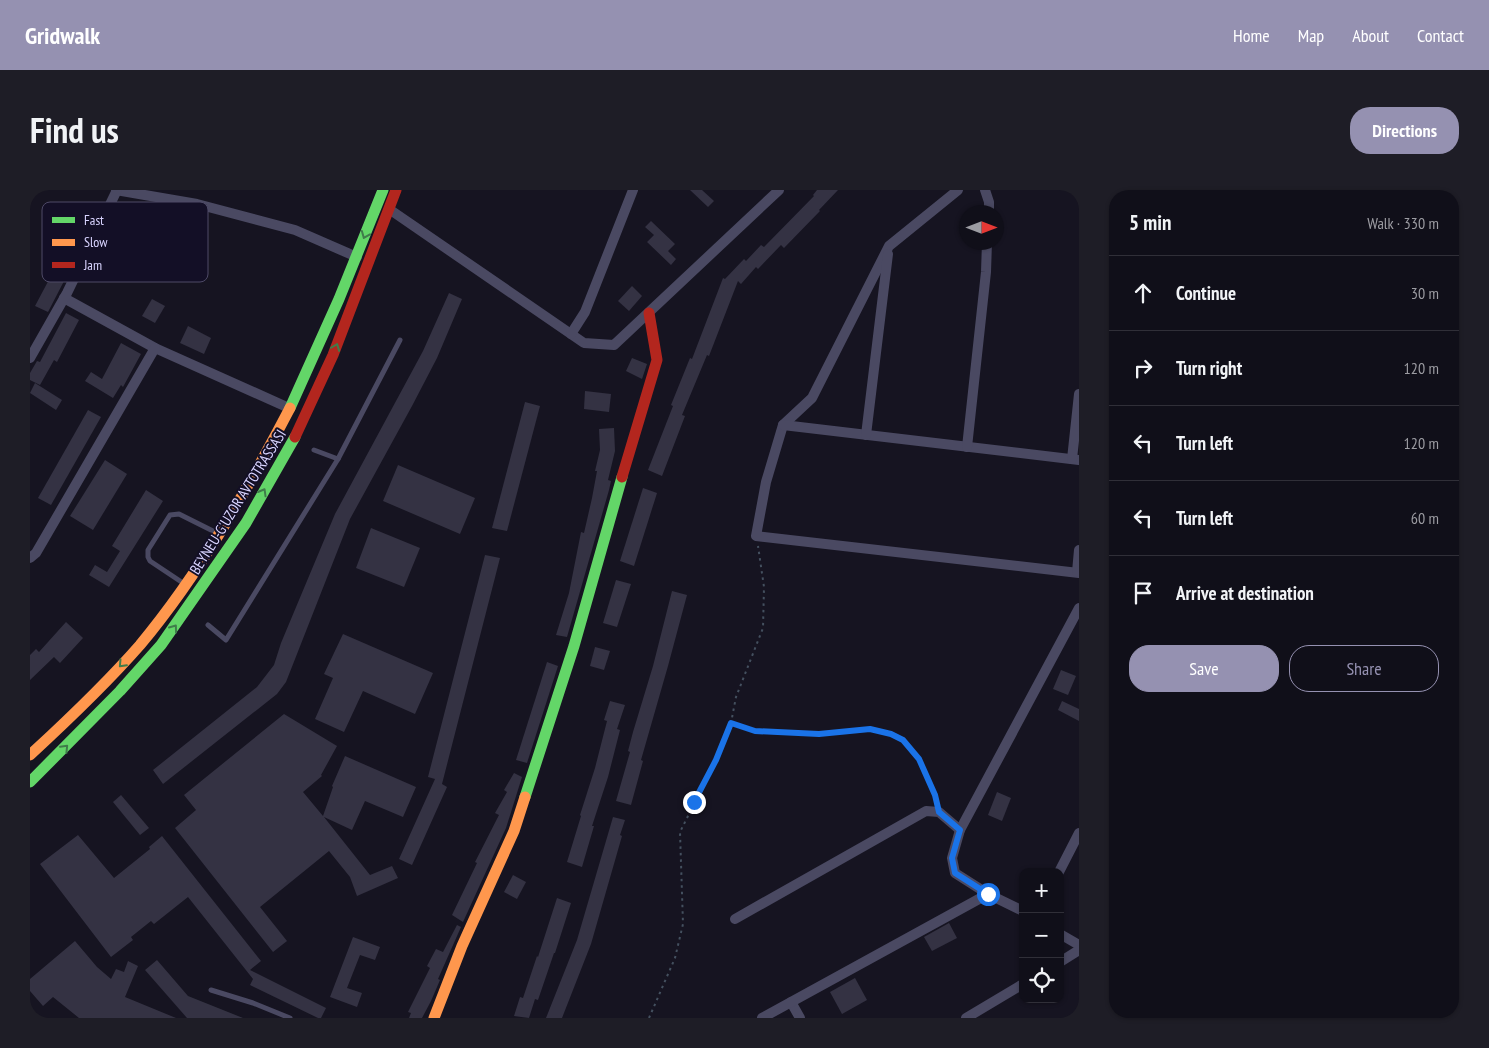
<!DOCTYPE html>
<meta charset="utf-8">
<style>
:root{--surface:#100f19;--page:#1e1d26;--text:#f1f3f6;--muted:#9c9ca2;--line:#302f38;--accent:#9591b1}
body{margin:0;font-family:"PT Sans Narrow",sans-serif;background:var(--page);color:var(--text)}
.controls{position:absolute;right:15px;bottom:15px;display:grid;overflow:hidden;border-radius:10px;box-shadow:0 1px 4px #0004}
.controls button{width:45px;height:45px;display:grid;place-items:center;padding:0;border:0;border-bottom:1px solid var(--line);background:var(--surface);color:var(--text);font:25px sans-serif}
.compass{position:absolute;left:929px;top:15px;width:45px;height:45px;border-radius:50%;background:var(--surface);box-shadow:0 1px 4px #0004;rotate:90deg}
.stop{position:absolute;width:15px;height:15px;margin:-11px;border:4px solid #1a73e8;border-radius:50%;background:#fff}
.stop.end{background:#1a73e8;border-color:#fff;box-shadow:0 1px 5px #0008}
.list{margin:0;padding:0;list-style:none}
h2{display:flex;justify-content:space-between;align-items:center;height:65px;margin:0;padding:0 20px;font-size:21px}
h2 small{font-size:16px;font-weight:400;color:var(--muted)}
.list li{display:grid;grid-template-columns:32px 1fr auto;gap:15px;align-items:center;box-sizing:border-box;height:75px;padding:0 20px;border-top:1px solid var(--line)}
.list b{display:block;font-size:19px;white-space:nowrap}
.list em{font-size:16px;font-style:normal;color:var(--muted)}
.actions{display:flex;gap:10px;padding:15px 20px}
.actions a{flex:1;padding:11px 0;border:1px solid var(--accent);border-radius:20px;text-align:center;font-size:18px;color:var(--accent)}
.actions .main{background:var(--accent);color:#fff}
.icon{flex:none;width:28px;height:28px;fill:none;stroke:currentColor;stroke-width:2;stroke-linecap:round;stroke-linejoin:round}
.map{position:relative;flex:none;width:1049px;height:828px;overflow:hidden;border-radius:20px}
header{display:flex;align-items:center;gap:30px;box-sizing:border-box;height:70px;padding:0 25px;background:var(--accent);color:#fff}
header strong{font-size:24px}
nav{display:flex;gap:28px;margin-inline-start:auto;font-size:18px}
.intro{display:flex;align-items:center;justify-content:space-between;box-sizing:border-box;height:120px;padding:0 30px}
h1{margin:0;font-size:35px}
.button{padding:12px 22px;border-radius:20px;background:var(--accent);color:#fff;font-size:18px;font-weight:700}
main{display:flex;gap:30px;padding:0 30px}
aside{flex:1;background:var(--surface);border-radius:20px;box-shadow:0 1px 4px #0004}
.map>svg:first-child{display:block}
</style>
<header>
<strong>Gridwalk</strong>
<nav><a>Home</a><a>Map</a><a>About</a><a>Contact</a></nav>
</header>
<div class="intro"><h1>Find us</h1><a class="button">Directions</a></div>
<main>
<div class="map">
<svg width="1049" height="828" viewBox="0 0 1049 828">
<rect width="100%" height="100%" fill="#161421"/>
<g fill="#343243">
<path d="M660 0H672L684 11 678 17Z"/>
<path d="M787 0H808L789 20 790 21 754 58 751 55 728 79 726 77 711 94 708 91 679 166 677 165 652 225 655 226 632 286 618 280 643 216 641 215 660 168 662 169 693 88 695 89 714 69 716 71 731 55 734 57 784 6 783 5Z"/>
<path d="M621 31 645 54 638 61 646 69 641 75 617 52 624 45 615 37Z"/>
<path d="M32 57 47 66 18 122 5 116 30 69 26 67Z"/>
<path d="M602 96 612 106 599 121 588 111Z"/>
<path d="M419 103 432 109 407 168 382 216 320 329 256 492 247 504 133 594 123 580 227 497 244 475 251 453 305 324 393 161Z"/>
<path d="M122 109 135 116 125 133 112 126Z"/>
<path d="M36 123 49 130 27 172 24 170 10 195 0 190V183L7 171 10 172Z"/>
<path d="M158 136 181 148 174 164 150 153Z"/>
<path d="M91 153 111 164 93 197 91 195 83 208 55 191 61 182 72 189Z"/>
<path d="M602 168 617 174 612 189 596 181Z"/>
<path d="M5 193 32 210 26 220 0 203Z"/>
<path d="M555 201 581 204 579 222 554 219Z"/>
<path d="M495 212 510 216 477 341 462 338Z"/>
<path d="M58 220 71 227 21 315 8 308Z"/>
<path d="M584 238 585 261 578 290 581 291 579 300 537 447 526 445 539 403 551 342 554 343 562 308 567 281H565L570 260 569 239Z"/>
<path d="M75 270 97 284 63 340 40 326Z"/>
<path d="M368 275 445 308 430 344 353 311Z"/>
<path d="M613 298 627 303 604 376 590 371Z"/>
<path d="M116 300 133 311 79 397 59 385 65 375 77 382 90 361 82 356Z"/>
<path d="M341 338 390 358 374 397 326 378Z"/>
<path d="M455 365 470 368 412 594 417 597 382 675 369 669 405 589 398 587Z"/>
<path d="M586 390 601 394 587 437 573 433Z"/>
<path d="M642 401 657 405 638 476 611 570 613 571 601 615 586 611 600 562 598 561 603 542 623 476Z"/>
<path d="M36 432 53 448 30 473 24 467 0 490V465L6 459 9 462Z"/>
<path d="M313 444 403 483 385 524 333 501 314 542 285 529 303 488 294 484Z"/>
<path d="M565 457 580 461 574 480 560 476Z"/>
<path d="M517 472 528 476 497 573 486 570Z"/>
<path d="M1031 480 1046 486 1038 505 1023 499Z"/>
<path d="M580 511 595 515 587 539 590 540 578 587 562 636H564L552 677 537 672 551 626 550 625 565 578 577 531 574 530Z"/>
<path d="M1032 511 1049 519V531L1028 520Z"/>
<path d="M254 524 307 556 291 585 292 586 273 602 293 626 303 597 302 596 315 566 386 597 373 627 335 611 322 640 294 627 340 685 362 676 368 688 327 706 320 687 299 661 230 717 257 751 243 762 145 638 166 620 154 605Z"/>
<path d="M484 583 492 587 476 638 433 732 422 725 447 673 445 672 469 625 465 623 477 602 474 600Z"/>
<path d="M967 602 981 608 972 631 958 625Z"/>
<path d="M91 605 119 638 110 645 83 612Z"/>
<path d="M583 627 595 630 590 645 592 646 561 754 532 828H516L547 750Z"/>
<path d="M48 645 84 688 120 659 119 657 132 646 231 771 220 780 296 818 291 828H288L220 795 223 789 158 707 124 734 121 731 101 747 103 750 81 767 10 674Z"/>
<path d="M483 685 496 692 487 709 474 702Z"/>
<path d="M527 708 541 713 525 763H524L508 810 505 809 499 828 484 826 490 807 493 808 507 766 508 767Z"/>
<path d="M919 733 927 748 902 761 894 747Z"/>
<path d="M427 735 431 737 408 789 410 790 401 811 392 828H379L381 823 378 822 400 778 397 776 406 759 413 762Z"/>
<path d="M323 747 350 757 345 770 330 765 317 798 332 803 327 817 300 807Z"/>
<path d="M45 751 67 777 81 789 86 779 94 782 98 771 108 776 95 807 146 828H49L23 807 13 816 0 801V789Z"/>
<path d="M127 770 158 806 213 828H157L115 780Z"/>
<path d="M825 788 837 810 812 824 800 802Z"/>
</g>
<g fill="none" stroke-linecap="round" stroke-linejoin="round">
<g stroke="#44505f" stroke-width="2" stroke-dasharray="2.5 4" stroke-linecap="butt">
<path d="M701 533 725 541 789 543 840 539 861 544 873 550 889 569 907 613"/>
<path d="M619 828 645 768 653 734 650 642 686 570 701 533 706 507 733 438 734 397 728 356"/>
</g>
<g stroke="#4a4962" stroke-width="5">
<path d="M308 269 370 150"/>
<path d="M153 393 120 371 118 367V360L140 325 149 324 187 343"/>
<path d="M178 435 196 450 308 269 284 260"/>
<path d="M181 800 223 813 260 828"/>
</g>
<g stroke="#4a4962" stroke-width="10">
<path d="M86 0 167 14 265 40 327 67"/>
<path d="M928 0 859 56 782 208 753 235 736 292 726 346 1049 383"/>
<path d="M955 0 959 12V22"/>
<path d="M359 19 554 153 584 155 749 0"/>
<path d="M34 108 125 158 259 218"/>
<path d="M541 144 555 122 603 0"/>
<path d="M0 168 37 103 87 0"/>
<path d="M753 235 1049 270"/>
<path d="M836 245 858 64"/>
<path d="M937 257 956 82 957 52"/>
<path d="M1042 269 1049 204"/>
<path d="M0 368 6 363 125 158"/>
<path d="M1047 382 1049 360"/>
<path d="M1029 682 1049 643"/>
<path d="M993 721 958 704 925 683 922 668 930 640 1049 418"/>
<path d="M705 729 896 621 909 622 930 640"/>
<path d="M1030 744 1049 755"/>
<path d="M1030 772 1049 760"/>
<path d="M761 812 770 828"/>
<path d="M732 828 958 704"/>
<path d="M936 828 993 794"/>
</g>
<g stroke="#63d668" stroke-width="11">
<path d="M260 218 309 109 353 0"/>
<path d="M0 592 90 501 131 455 216 333 265 247"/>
<path d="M495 607 544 456 592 287"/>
</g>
<g stroke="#ff974d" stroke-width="11">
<path d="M0 565C38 530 76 494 110 455 170 383 217 300 260 218"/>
<path d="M404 828 432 756 484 641 495 607"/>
</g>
<g stroke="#b3261e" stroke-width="11">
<path d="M265 247 303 165 366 0"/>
<path d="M592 287 627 170 619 123"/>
</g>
</g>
<defs><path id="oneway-chevron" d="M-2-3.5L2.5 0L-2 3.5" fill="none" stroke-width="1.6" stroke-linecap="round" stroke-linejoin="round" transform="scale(1.25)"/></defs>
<g stroke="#3f7c4a">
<use href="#oneway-chevron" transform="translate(335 45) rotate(112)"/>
<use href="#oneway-chevron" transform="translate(306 157) rotate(-69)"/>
<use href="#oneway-chevron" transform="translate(233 302) rotate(-60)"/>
<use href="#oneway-chevron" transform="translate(144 438) rotate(-54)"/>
<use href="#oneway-chevron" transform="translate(92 474) rotate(133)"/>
<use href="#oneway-chevron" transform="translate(35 558) rotate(-46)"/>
</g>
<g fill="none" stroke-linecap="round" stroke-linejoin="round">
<path stroke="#1a73e8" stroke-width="6" d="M664 612 686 570 701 533 725 541 789 544 840 539 861 544 873 550 889 569 905 605 909 622 930 640 922 668 925 683 958 704"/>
</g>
<g text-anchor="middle" stroke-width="4" stroke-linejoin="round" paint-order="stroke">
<g font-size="15" fill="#d9d4ff" stroke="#130f26">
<text transform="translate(208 312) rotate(-58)" y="5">BEYNEU-G'UZOR AVTOTRASSASI</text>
</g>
</g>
<rect x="12" y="12" width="166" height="80" rx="8" fill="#130f26" stroke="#4e4a67" stroke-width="1"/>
<rect x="22" y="27" width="23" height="6" fill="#63d668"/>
<rect x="22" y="49" width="23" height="7" fill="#ff974d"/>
<rect x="22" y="72" width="23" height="6" fill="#b3261e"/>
<g font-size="14" fill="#d9d4ff">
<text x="54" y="35">Fast</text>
<text x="54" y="57">Slow</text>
<text x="54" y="80">Jam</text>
</g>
</svg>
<div class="controls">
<button>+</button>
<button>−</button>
<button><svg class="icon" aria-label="locate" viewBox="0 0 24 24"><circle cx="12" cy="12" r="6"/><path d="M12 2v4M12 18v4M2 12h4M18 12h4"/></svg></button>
</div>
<svg class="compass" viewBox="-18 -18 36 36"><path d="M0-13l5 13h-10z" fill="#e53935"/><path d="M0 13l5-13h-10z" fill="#9c9ca2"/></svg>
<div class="stop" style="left:958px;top:704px"></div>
<div class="stop end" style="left:664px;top:612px"></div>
</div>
<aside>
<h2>5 min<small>Walk · 330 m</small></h2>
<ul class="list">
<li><svg class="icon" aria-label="ahead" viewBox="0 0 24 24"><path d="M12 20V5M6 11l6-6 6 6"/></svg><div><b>Continue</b></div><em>30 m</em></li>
<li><svg class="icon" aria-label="right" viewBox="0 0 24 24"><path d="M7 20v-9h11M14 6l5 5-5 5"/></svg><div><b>Turn right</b></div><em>120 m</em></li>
<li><svg class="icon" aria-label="left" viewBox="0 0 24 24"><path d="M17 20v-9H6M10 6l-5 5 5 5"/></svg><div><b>Turn left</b></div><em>120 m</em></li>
<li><svg class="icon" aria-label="left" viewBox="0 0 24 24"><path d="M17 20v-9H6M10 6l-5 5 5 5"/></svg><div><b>Turn left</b></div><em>60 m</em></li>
<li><svg class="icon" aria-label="arrive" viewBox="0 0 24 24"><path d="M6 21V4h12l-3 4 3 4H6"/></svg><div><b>Arrive at destination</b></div></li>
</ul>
<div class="actions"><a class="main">Save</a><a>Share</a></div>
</aside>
</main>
